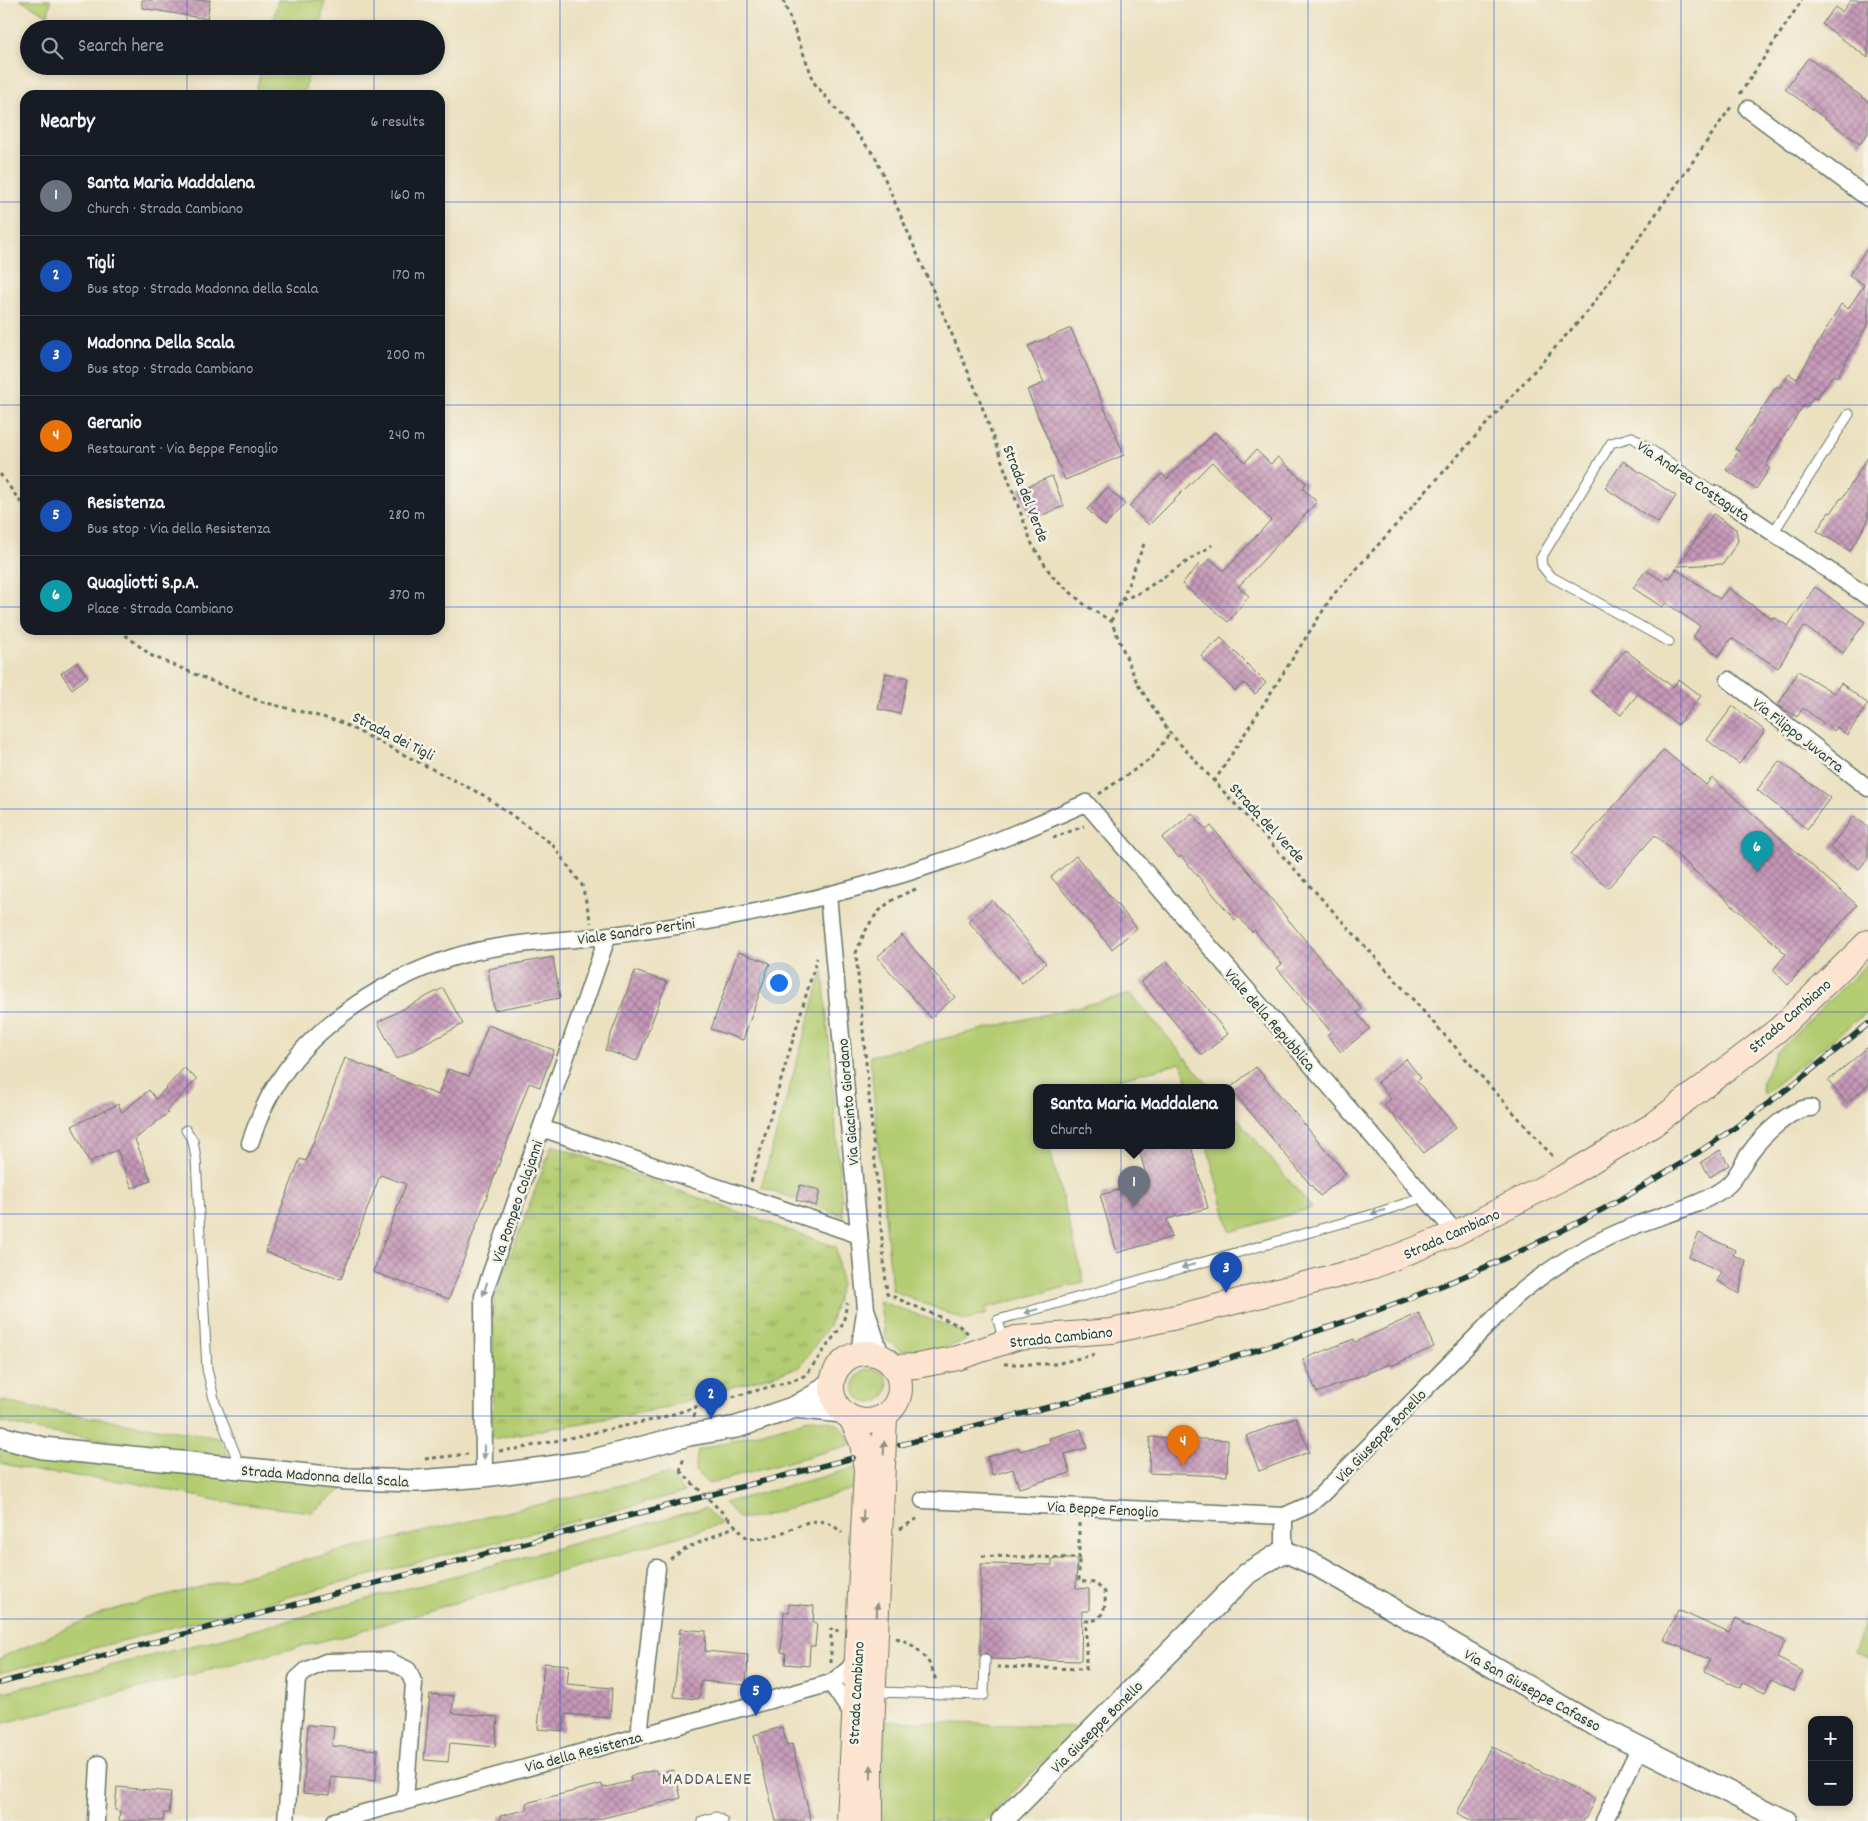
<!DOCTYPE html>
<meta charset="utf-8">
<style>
:root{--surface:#171b24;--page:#242831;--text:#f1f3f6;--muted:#9ea1a6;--line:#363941;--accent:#1f6fb2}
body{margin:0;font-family:Dekko,sans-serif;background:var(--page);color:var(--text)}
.controls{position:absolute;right:15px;bottom:15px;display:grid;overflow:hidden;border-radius:10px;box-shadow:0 2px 8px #0003}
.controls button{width:45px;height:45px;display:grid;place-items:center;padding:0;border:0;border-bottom:1px solid var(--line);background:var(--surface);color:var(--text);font:25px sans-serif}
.you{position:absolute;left:778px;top:982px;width:18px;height:18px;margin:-12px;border:4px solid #fff;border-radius:50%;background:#1a73e8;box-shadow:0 0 0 8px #1a73e833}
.badge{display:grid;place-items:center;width:32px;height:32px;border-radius:50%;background:var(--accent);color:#fff;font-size:16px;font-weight:700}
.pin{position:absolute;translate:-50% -41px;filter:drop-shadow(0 1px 2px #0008)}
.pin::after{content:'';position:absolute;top:26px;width:18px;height:15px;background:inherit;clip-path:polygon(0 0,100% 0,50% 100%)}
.popup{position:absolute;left:1033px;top:1084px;width:202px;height:65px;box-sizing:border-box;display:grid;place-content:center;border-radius:10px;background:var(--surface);filter:drop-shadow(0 1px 4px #0005);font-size:16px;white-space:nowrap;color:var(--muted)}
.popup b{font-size:19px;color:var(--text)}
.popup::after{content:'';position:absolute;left:50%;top:100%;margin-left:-10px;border:10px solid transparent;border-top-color:var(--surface)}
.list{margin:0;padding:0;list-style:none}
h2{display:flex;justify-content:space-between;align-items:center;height:65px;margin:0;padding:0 20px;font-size:21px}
h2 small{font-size:16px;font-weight:400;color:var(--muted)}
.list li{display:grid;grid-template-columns:32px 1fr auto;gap:15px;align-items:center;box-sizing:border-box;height:80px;padding:0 20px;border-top:1px solid var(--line)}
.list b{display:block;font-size:19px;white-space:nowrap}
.list p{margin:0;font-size:16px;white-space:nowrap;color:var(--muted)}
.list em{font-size:16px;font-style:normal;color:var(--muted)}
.icon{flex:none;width:28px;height:28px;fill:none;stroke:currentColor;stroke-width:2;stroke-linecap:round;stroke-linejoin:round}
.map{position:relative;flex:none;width:1868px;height:1821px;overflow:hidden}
.search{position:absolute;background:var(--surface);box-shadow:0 2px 8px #0003;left:20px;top:20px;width:425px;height:55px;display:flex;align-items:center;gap:12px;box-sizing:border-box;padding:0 18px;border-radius:28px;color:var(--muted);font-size:19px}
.panel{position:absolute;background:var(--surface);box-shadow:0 2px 8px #0003;left:20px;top:90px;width:425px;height:545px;border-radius:15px}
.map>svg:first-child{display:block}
</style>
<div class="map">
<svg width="1868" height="1821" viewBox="0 0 1868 1821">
<defs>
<pattern id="park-tufts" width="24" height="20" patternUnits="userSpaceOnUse" patternTransform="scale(1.25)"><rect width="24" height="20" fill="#b3cc71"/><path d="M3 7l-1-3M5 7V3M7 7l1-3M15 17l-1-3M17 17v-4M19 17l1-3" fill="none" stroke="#91a75e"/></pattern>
<pattern id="building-cross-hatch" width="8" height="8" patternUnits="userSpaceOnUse" patternTransform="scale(1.25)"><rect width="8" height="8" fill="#c597b7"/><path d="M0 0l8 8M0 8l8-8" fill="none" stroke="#9f7c96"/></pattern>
</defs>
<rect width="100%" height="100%" fill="#f7f3e8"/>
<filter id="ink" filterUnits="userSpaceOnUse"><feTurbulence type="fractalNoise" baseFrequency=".02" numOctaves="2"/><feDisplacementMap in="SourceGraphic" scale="10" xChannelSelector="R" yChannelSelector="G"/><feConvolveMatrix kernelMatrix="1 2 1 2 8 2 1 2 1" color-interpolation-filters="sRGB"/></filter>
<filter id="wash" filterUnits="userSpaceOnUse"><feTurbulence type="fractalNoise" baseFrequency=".0096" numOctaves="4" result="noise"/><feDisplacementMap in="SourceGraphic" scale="20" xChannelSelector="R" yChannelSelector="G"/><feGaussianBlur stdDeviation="1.12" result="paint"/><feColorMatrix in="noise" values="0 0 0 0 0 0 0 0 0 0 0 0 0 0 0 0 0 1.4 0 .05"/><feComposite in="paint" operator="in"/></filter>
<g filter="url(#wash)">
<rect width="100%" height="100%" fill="#ebe1c1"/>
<g fill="#b3cc71" stroke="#698452">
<path d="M20 0H51L48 15 22 1Z"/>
<path d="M278 0H325L319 29H271Z"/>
<path d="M262 66H310L304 95H255Z"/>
<path d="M1868 963V1011L1763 1095 1761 1083 1777 1052Z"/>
<path d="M823 970 843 1216 761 1187Z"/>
<path d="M1131 994 1211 1088H1190L1181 1063 1084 1088H1036V1146H1049L1084 1282 986 1308 987 1314 964 1320 892 1290 870 1056Z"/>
<path d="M1232 1112 1312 1208 1230 1232 1207 1146H1232Z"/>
<path d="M879 1301 957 1329 963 1334 965 1341C933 1351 914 1364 886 1340Z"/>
<circle cx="871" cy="1386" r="17"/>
<path d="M0 1400 27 1407 219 1438 229 1457 45 1432 0 1422Z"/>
<path d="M813 1418C835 1422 844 1422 850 1445L708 1484 695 1471 698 1450Z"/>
<path d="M0 1443 347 1486 312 1512 225 1502 129 1482 41 1472 0 1463Z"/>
<path d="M859 1467 858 1485 852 1489 757 1518H739L724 1503Z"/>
<path d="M668 1474 685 1492 0 1673V1658L104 1612 308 1559Z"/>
<path d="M705 1508 721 1524 357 1632 0 1724V1693L231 1636Z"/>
<path d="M1868 1607V1659L1854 1652Z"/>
<path d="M885 1721 1077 1727 985 1821H881Z"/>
</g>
<path fill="url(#park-tufts)" stroke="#698452" d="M552 1145 836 1247 841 1284 830 1324 800 1367 691 1399 666 1408 492 1439 494 1299Z"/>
<g id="blocks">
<g fill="url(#building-cross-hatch)">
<path d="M142 0H210L207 19 142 8Z"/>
<path d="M1851 0H1868V58L1822 24 1835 7 1842 12Z"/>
<path d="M1808 58 1868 101V133L1860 144 1785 89Z"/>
<path d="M1868 247V324L1837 377 1833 375 1816 399 1813 397 1807 407 1804 405 1774 451 1766 466 1770 468 1756 489 1726 470 1739 451 1735 449 1777 386 1780 388 1789 374 1797 379 1841 304 1848 309 1864 285 1849 275Z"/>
<path d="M1071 328 1124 455 1065 480 1027 390 1044 383 1028 346Z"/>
<path d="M1215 432 1245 462 1256 450 1271 464 1278 457 1306 483 1303 489 1317 502 1238 587 1249 596 1228 622 1182 584 1199 564 1202 567 1210 559 1224 571 1271 520 1212 462 1149 525 1129 506 1162 474 1167 479Z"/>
<path d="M1868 457V521L1850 551 1817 531 1829 512 1831 513 1841 498 1842 499Z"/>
<path d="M1623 461 1676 496 1658 523 1605 488Z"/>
<path d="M1052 476 1064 506 1031 520 1018 490Z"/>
<path d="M1107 488 1125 504 1105 526 1087 509Z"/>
<path d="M1713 514 1736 529 1738 541 1723 564 1678 566Z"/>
<path d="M1676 569 1720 599 1728 588 1772 619 1773 617 1788 626 1815 587 1865 622 1843 653 1804 626 1778 668 1731 638 1719 656 1693 637 1700 626 1666 603 1662 607 1633 588 1646 570 1663 581 1666 576 1670 578Z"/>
<path d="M1221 638 1266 683 1255 694 1244 683 1235 691 1201 656Z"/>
<path d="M1625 650 1673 687 1679 679 1701 696 1678 725 1638 694 1621 715 1591 692Z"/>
<path d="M77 662 88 677 72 689 61 673Z"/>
<path d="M1798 671 1834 693 1841 683 1868 704 1847 735 1837 727 1834 731 1803 708 1797 717 1778 705Z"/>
<path d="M886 673 908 678 900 714 878 709Z"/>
<path d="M1733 706 1765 731 1739 764 1707 740Z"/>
<path d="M1664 750 1706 785 1712 778 1857 905 1788 985 1773 970 1786 954 1655 835 1608 888 1571 854Z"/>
<path d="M1779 761 1830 798 1807 829 1757 790Z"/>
<path d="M1192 813 1206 830 1211 826 1362 1009 1357 1013 1370 1028 1341 1052 1327 1035 1331 1032 1277 968 1282 964 1254 930 1252 932 1239 917 1235 920 1181 856 1179 858 1162 838Z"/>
<path d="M1854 816 1868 827V858L1859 869 1830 847Z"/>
<path d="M1076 856 1137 928 1112 949 1051 877Z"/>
<path d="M992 900 1046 963 1022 983 968 921Z"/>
<path d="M902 935 955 997 931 1018 877 957Z"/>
<path d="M738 952 770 963 743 1040 711 1029Z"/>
<path d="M553 957 560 998 494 1010 488 969Z"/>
<path d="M1167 961 1228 1034 1202 1055 1141 982Z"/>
<path d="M635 971 667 982 637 1061 605 1050Z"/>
<path d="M443 988 463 1024 397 1059 378 1022Z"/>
<path d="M488 1025 554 1050 540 1087 529 1083 449 1299 373 1272 406 1184 380 1175 341 1279 265 1252 300 1159 306 1161 345 1058 438 1095 448 1069 469 1076Z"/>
<path d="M1868 1047V1085L1847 1103 1828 1081Z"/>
<path d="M1406 1059 1421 1078 1417 1081 1456 1127 1424 1153 1384 1105 1391 1099 1377 1082Z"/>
<path d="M1256 1067 1346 1174 1320 1196 1230 1088Z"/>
<path d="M184 1068 197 1079 167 1111 168 1113 135 1139 151 1181 132 1188 117 1150 89 1162 72 1126 118 1104 122 1112 149 1090 156 1099Z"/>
<path d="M1138 1146H1191L1208 1208 1167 1219 1172 1237 1117 1253 1100 1195 1148 1182Z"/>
<path d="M1720 1150 1729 1165 1710 1177 1701 1162Z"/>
<path d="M800 1185 820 1190 816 1206 796 1200Z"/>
<path d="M1699 1233 1735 1250 1733 1255 1746 1261 1739 1294 1717 1281 1722 1272 1689 1257Z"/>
<path d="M1419 1313 1434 1347 1391 1366 1390 1364 1317 1393 1303 1359 1354 1339 1355 1342Z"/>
<path d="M1296 1417 1309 1452 1259 1471 1246 1436Z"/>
<path d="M1081 1429 1087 1448 1065 1454 1070 1473 1019 1488 1013 1469 992 1475 987 1457 1019 1448 1020 1451 1050 1443 1049 1438Z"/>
<path d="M1150 1437 1228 1440 1227 1476 1149 1473Z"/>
<path d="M1052 1559H1077L1076 1588 1089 1589V1611H1082L1081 1661 991 1659 986 1653 980 1656 981 1564 1052 1565Z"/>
<path d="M789 1604 814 1606 813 1622 817 1623 815 1646H810L809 1666 785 1664 786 1653 781 1652 784 1612H789Z"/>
<path d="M1678 1610 1729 1633 1736 1618 1785 1641 1777 1658 1803 1671 1793 1690 1771 1680 1765 1693 1743 1683 1741 1688 1705 1671 1710 1660 1664 1640Z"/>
<path d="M680 1629 706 1631 705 1651 748 1655 746 1685 701 1681 699 1699 674 1697Z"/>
<path d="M544 1663 569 1665 567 1684 612 1688 610 1718 565 1714 564 1731 538 1729Z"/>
<path d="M430 1694 454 1696 452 1713 498 1717 495 1747 450 1743 448 1762 424 1760Z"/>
<path d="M308 1725 334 1727 332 1746 378 1750 376 1781 331 1777 330 1795 303 1793Z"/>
<path d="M782 1727 787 1745 792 1744 811 1821H776L754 1735Z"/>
<path d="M1491 1746 1595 1799 1584 1821H1472L1457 1813Z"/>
<path d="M656 1770 657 1774 674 1770 681 1798 591 1821H500V1816L528 1809 526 1803 602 1784 603 1788 631 1781 630 1776Z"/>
<path d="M117 1787 171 1792 169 1813H164L163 1821H119L120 1811 115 1810Z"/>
</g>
</g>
</g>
<g filter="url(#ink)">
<use href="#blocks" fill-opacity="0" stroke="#667665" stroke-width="1"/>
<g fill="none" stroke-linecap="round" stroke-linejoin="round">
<defs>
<g id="service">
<path d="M1773 533 1849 414"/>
<path d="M1669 642 1550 576 1542 566 1541 558 1611 443 1632 437 1716 494"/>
<path d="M186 1130 193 1141 196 1158 207 1369 215 1403 240 1466"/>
<path d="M1004 1342 998 1320 1374 1214 1424 1197"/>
<path d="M876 1692 984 1695 985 1659"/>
<path d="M702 1821 716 1817 723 1821"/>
</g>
<g id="minor">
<path d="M1748 109 1868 198"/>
<path d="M1716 494 1868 597"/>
<path d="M1729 680 1868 788"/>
<path d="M828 895 866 1309 881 1356"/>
<path d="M541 1128 859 1235"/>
<path d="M250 1143C258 1120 266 1099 280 1079 317 1022 387 979 451 958 497 943 548 942 596 937 654 930 712 922 769 909 829 896 888 880 946 860 994 844 1040 823 1086 803L1456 1233"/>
<path d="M859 1354 865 1312"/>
<path d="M484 1476 483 1296 608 935"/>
<path d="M923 1500 1284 1516"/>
<path d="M1284 1551V1516L1309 1505 1322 1494 1514 1298C1550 1267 1590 1243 1634 1226 1666 1213 1701 1207 1728 1185 1738 1176 1742 1164 1749 1154 1760 1138 1792 1106 1811 1108"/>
<path d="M831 1683 854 1717"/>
<path d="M639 1736 657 1568"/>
<path d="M96 1821 99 1764"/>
<path d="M286 1821 297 1679 307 1670 326 1662 389 1661 408 1670 414 1684 405 1800"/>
<path d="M335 1821 831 1683 849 1669 857 1657"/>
<path d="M1604 1821 1640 1747"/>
</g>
<g id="tertiary">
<path d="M795 1407 842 1412"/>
<path d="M0 1437 43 1448 348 1479 418 1481 484 1476 586 1462 689 1435 737 1427 795 1407 817 1394 832 1381"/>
<path d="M1002 1821 1248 1573 1284 1551 1318 1566 1587 1721 1786 1821"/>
</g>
<g id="secondary">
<circle cx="866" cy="1387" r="34"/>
<path d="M894 1367 917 1366 958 1358 1016 1338 1112 1331 1176 1317 1371 1267 1456 1233 1566 1176 1653 1125 1779 1029 1868 942"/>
<path d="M849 1821 866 1470 862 1443 851 1418"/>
<path d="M871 1821V1755L885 1416"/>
</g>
</defs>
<use href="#service" stroke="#667665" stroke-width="11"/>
<use href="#minor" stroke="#667665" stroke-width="19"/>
<use href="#tertiary" stroke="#667665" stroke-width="24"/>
<use href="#secondary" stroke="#667665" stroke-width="26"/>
<g stroke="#667665" stroke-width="3" stroke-dasharray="4 4" stroke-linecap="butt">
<path d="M783 0 815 84 875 156 976 390 1032 544 1052 576 1085 605 1111 621 1138 685 1170 733 1375 957 1555 1159"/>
<path d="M1740 94 1802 0"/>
<path d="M0 474 25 508"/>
<path d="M1122 600 1141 592 1212 545"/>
<path d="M1111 621 1122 600 1144 544"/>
<path d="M119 630 152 656 259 701 338 721 485 796 552 844 582 885 591 923"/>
<path d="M1214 782 1333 595 1588 311 1731 107"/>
<path d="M1099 794 1152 758 1170 733"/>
<path d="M1053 838 1084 826"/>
<path d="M916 889C880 903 870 917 856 953L887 1294 958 1325 969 1334"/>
<path d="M751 1182 817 958"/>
<path d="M1004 1364H1056L1096 1354"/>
<path d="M694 1417 696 1407 791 1381 806 1375 843 1324 847 1303"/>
<path d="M499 1451 522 1448 657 1419 696 1407"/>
<path d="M425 1459 468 1454"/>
<path d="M680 1471 684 1457"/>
<path d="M728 1518 748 1539C754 1538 760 1539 765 1538 794 1533 814 1506 842 1533"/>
<path d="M900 1529 920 1517"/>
<path d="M982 1556 1079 1558V1522"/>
<path d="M670 1559 687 1548 736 1526"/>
<path d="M896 1638C917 1644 933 1661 936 1683"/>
<path d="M831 1663V1629H837V1632"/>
<path d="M997 1667 1086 1669V1621C1104 1622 1106 1607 1105 1592L1095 1583 1079 1581V1558"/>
</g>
<use href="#service" stroke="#fff" stroke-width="9"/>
<use href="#minor" stroke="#fff" stroke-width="16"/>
<use href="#tertiary" stroke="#fff" stroke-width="21"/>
<use href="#secondary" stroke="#fde4d1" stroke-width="24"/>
<defs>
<g id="rail">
<path d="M900 1445C1106 1391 1320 1345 1514 1254 1589 1219 1664 1177 1733 1129 1780 1096 1824 1060 1868 1024"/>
<path d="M0 1683 601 1523 853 1458"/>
</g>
</defs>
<use href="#rail" stroke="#1f3d34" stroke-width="5.5"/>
<use href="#rail" stroke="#f7f3e8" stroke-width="4" stroke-dasharray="11" stroke-linecap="butt"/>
<path stroke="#667665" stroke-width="3" stroke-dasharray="4 4" stroke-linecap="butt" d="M680 1471 728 1518"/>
</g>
<defs><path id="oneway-solid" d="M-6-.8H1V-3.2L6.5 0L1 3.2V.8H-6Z" transform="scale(1.25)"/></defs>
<g fill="#8f9e9a">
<use href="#oneway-solid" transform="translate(1378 1212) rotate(162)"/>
<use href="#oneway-solid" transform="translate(1188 1266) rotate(164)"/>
<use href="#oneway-solid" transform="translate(485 1289) rotate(107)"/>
<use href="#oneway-solid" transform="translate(1031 1311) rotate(164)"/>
<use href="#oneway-solid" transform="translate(484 1452) rotate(89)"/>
</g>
<g fill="#8e9082">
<use href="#oneway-solid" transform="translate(884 1448) rotate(-87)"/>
<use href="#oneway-solid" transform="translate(863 1517) rotate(93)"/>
<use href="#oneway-solid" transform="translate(877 1610) rotate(-88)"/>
<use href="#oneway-solid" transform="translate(871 1772) rotate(-89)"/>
</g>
</g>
<path fill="none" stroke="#1d4ed8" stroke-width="1" stroke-opacity="0.55" d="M187 0V29M374 0V29M560 0V1821M747 0V1821M934 0V1821M1121 0V1821M1308 0V1821M1494 0V1821M1681 0V1821M187 66V95M374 66V95M0 202H25M440 202H1868M0 405H25M440 405H1868M0 607H25M440 607H1868M187 630V1821M374 630V1821M0 809H1868M0 1012H1868M0 1214H1868M0 1416H1868M0 1619H1868"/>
<g text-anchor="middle" stroke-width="5" stroke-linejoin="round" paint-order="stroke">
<g font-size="16" fill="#1f3d34" stroke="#f7f3e8">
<text transform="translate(1694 480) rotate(34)" y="6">Via Andrea Costaguta</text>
<text transform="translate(1027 493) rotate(69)" y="6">Strada del Verde</text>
<text transform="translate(1799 734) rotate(38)" y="6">Via Filippo Juvarra</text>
<text transform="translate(394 735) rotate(27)" y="6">Strada dei Tigli</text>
<text transform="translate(1268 822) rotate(47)" y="6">Strada del Verde</text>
<text transform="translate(636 930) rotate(-8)" y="6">Viale Sandro Pertini</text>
<text transform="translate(1789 1015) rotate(-41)" y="6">Strada Cambiano</text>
<text transform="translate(1271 1019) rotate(49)" y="6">Viale della Repubblica</text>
<text transform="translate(847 1102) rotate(-95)" y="6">Via Giacinto Giordano</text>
<text transform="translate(516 1201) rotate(-71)" y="6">Via Pompeo Colajanni</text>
<text transform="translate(1451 1233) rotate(-24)" y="6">Strada Cambiano</text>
<text transform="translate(1061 1336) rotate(-6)" y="6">Strada Cambiano</text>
<text transform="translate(1380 1435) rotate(-46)" y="6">Via Giuseppe Bonello</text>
<text transform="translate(325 1475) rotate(4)" y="6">Strada Madonna della Scala</text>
<text transform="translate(1103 1508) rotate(3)" y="6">Via Beppe Fenoglio</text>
<text transform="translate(1533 1689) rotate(29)" y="6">Via San Giuseppe Cafasso</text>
<text transform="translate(855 1693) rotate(-87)" y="6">Strada Cambiano</text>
<text transform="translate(1096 1726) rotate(-45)" y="6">Via Giuseppe Bonello</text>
<text transform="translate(583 1751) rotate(-15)" y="6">Via della Resistenza</text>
</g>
<g font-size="18" letter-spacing="1" fill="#595c62" stroke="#f7f3e8">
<text x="707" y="1784">MADDALENE</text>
</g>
</g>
</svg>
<div class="controls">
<button>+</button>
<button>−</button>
</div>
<div class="you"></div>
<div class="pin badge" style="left:1134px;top:1207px;background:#6b7280">1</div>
<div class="popup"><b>Santa Maria Maddalena</b>Church</div>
<div class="pin badge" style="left:711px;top:1419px;background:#1a4fb4">2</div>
<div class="pin badge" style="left:1226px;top:1293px;background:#1a4fb4">3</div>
<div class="pin badge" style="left:1183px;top:1466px;background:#e8710a">4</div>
<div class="pin badge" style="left:756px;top:1716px;background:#1a4fb4">5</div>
<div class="pin badge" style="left:1757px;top:872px;background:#0f9aa8">6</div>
<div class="search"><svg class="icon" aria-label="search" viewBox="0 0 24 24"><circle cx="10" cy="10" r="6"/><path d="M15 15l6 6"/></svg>Search here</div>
<section class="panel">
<h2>Nearby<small>6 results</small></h2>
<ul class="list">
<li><span class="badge" style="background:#6b7280">1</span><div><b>Santa Maria Maddalena</b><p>Church · Strada Cambiano</p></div><em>160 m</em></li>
<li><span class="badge" style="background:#1a4fb4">2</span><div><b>Tigli</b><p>Bus stop · Strada Madonna della Scala</p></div><em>170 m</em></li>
<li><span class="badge" style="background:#1a4fb4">3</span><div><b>Madonna Della Scala</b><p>Bus stop · Strada Cambiano</p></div><em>200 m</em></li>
<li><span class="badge" style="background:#e8710a">4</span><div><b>Geranio</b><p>Restaurant · Via Beppe Fenoglio</p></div><em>240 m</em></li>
<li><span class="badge" style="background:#1a4fb4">5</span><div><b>Resistenza</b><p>Bus stop · Via della Resistenza</p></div><em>280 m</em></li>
<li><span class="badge" style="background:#0f9aa8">6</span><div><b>Quagliotti S.p.A.</b><p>Place · Strada Cambiano</p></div><em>370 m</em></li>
</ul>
</section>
</div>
